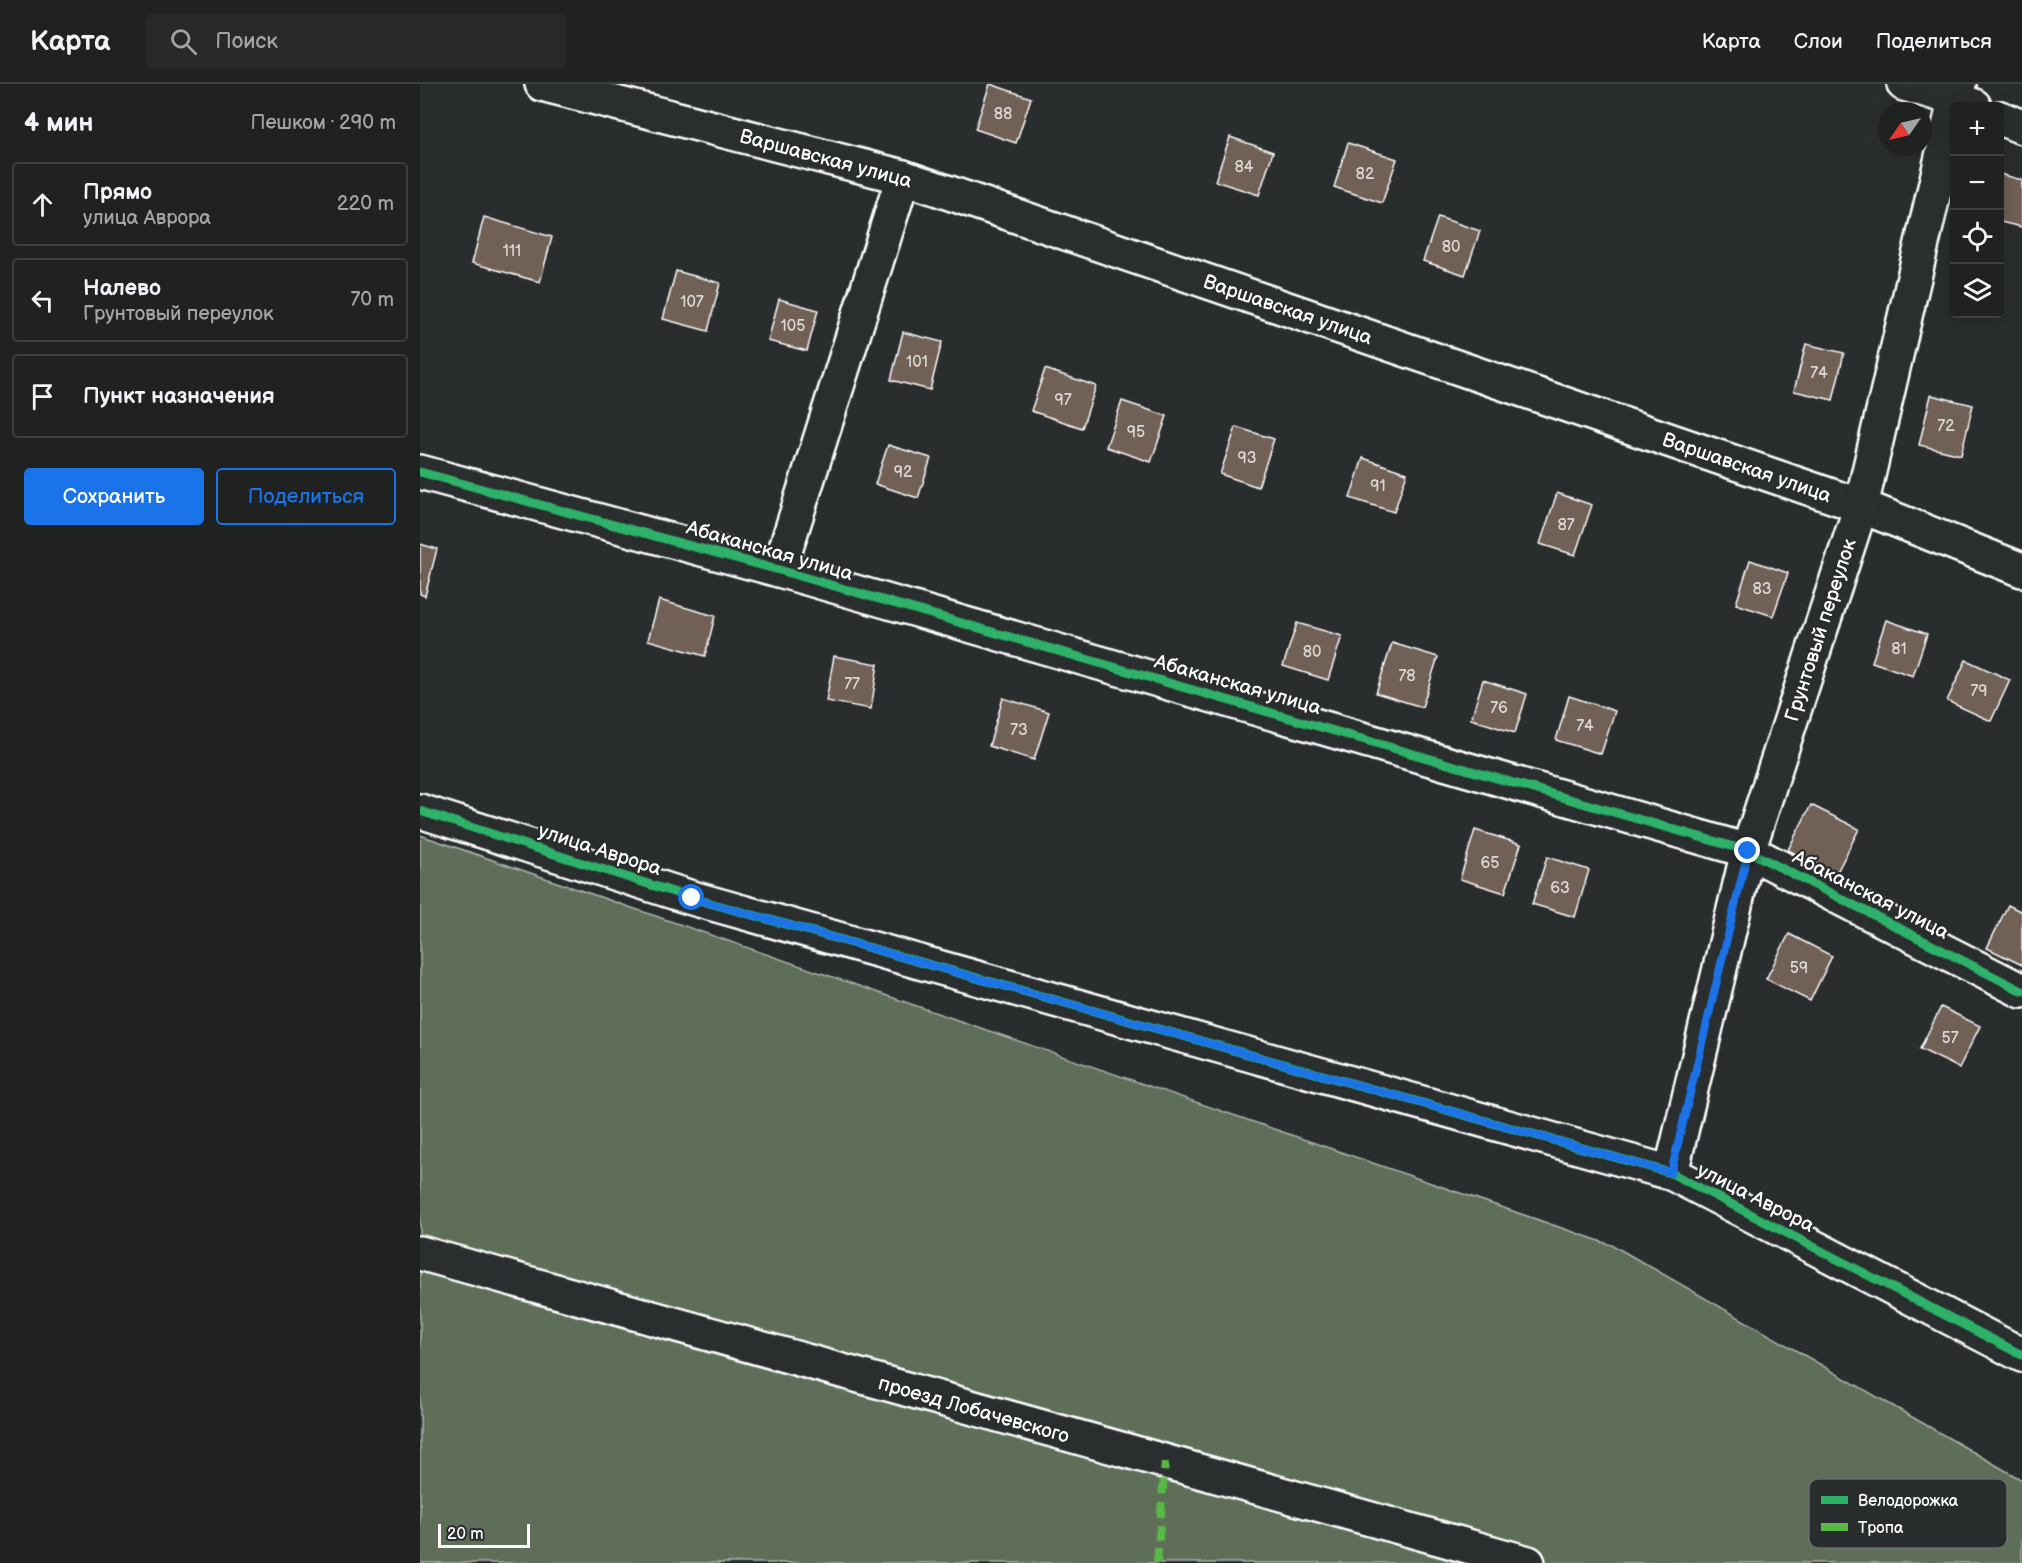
<!DOCTYPE html>
<html lang="ru">
<meta charset="utf-8">
<style>
:root{--surface:#202222;--page:#282a2a;--text:#f1f3f6;--muted:#a2a4a5;--line:#3d3f40;--accent:#1a73e8}
body{margin:0;font-family:"Balsamiq Sans",sans-serif;background:var(--page);color:var(--text)}
.controls{position:absolute;right:18px;top:18px;display:grid;overflow:hidden;border-radius:6px;box-shadow:0 3px 15px #0003}
.controls button{width:54px;height:54px;display:grid;place-items:center;padding:0;border:0;border-bottom:2px solid var(--line);background:var(--surface);color:var(--text);font:30px sans-serif}
.compass{position:absolute;left:1458px;top:18px;width:54px;height:54px;border-radius:50%;background:var(--surface);box-shadow:0 3px 15px #0003;rotate:236deg}
.scale{position:absolute;left:18px;bottom:15px;width:92px;box-sizing:border-box;padding-left:6px;border:3px solid #fff;border-top:0;font-size:16px;line-height:21px;white-space:nowrap;color:#fff;-webkit-text-stroke:4px #2a2d2e;paint-order:stroke}
.stop{position:absolute;width:18px;height:18px;margin:-14px;border:4px solid #1a73e8;border-radius:50%;background:#fff}
.stop.end{background:#1a73e8;border-color:#fff;box-shadow:0 2px 6px #0008}
.list{margin:0;padding:0;list-style:none}
h2{display:flex;justify-content:space-between;align-items:center;height:78px;margin:0;padding:0 24px;font-size:26px}
h2 small{font-size:20px;font-weight:400;color:var(--muted)}
.list li{display:grid;grid-template-columns:39px 1fr auto;gap:18px;align-items:center;box-sizing:border-box;height:84px;margin:0 12px 12px;padding:0 12px;border:2px solid var(--line);border-radius:6px}
.list b{display:block;font-size:22px;white-space:nowrap}
.list p{margin:0;font-size:20px;white-space:nowrap;color:var(--muted)}
.list em{font-size:20px;font-style:normal;color:var(--muted)}
.actions{display:flex;gap:12px;padding:18px 24px}
.actions a{flex:1;padding:14px 0;border:2px solid var(--accent);border-radius:6px;text-align:center;font-size:21px;color:var(--accent)}
.actions .main{background:var(--accent);color:#fff}
.icon{flex:none;width:33px;height:33px;fill:none;stroke:currentColor;stroke-width:2;stroke-linecap:round;stroke-linejoin:round}
.map{position:relative;flex:none;width:1602px;height:1479px;overflow:hidden}
header{display:flex;align-items:center;gap:36px;box-sizing:border-box;height:84px;padding:0 30px;background:var(--surface);border-bottom:2px solid var(--line)}
header strong{font-size:28px}
nav{display:flex;gap:33px;margin-inline-start:auto;font-size:21px}
.search{width:420px;height:54px;background:var(--page);display:flex;align-items:center;gap:15px;box-sizing:border-box;padding:0 21px;border-radius:6px;color:var(--muted);font-size:22px}
main{display:flex}
aside{flex:1;background:var(--surface)}
.map>svg:first-child{display:block}
</style>
<header>
<strong>Карта</strong>
<div class="search"><svg class="icon" aria-label="search" viewBox="0 0 24 24"><circle cx="10" cy="10" r="6"/><path d="M15 15l6 6"/></svg>Поиск</div>
<nav><a>Карта</a><a>Слои</a><a>Поделиться</a></nav>
</header>
<main>
<aside>
<h2>4 мин<small>Пешком · 290 m</small></h2>
<ul class="list">
<li><svg class="icon" aria-label="ahead" viewBox="0 0 24 24"><path d="M12 20V5M6 11l6-6 6 6"/></svg><div><b>Прямо</b><p>улица Аврора</p></div><em>220 m</em></li>
<li><svg class="icon" aria-label="left" viewBox="0 0 24 24"><path d="M17 20v-9H6M10 6l-5 5 5 5"/></svg><div><b>Налево</b><p>Грунтовый переулок</p></div><em>70 m</em></li>
<li><svg class="icon" aria-label="arrive" viewBox="0 0 24 24"><path d="M6 21V4h12l-3 4 3 4H6"/></svg><div><b>Пункт назначения</b></div></li>
</ul>
<div class="actions"><a class="main">Сохранить</a><a>Поделиться</a></div>
</aside>
<div class="map">
<svg width="1602" height="1479" viewBox="0 0 1602 1479">
<rect width="100%" height="100%" fill="#2a2d2e"/>
<filter id="ink" filterUnits="userSpaceOnUse"><feTurbulence type="fractalNoise" baseFrequency=".0167" numOctaves="2"/><feDisplacementMap in="SourceGraphic" scale="12" xChannelSelector="R" yChannelSelector="G"/><feConvolveMatrix kernelMatrix="1 2 1 2 8 2 1 2 1" color-interpolation-filters="sRGB"/></filter>
<g filter="url(#ink)">
<path fill="#5e6e58" stroke="#aeb6ac" stroke-width="1.5" d="M0 751 1194 1162 1602 1396V1479H0Z"/>
<g fill="#6f6155" stroke="#fff" stroke-width="1.5">
<path d="M570 0 611 14 596 59 555 45Z"/>
<path d="M810 53 853 68 839 111 795 97Z"/>
<path d="M928 59 977 75 962 119 914 103Z"/>
<path d="M1580 90 1602 96V143L1580 138Z"/>
<path d="M64 133 132 153 120 198 52 179Z"/>
<path d="M1018 133 1060 147 1045 191 1003 177Z"/>
<path d="M256 187 300 199 288 247 243 235Z"/>
<path d="M359 215 398 226 387 267 348 257Z"/>
<path d="M483 248 522 258 510 306 471 296Z"/>
<path d="M1386 260 1424 269 1413 316 1374 307Z"/>
<path d="M625 285 676 302 662 344 611 327Z"/>
<path d="M1511 311 1553 321 1541 371 1499 361Z"/>
<path d="M702 317 747 332 731 378 686 363Z"/>
<path d="M816 343 854 355 838 403 800 390Z"/>
<path d="M468 361 511 374 498 414 455 400Z"/>
<path d="M943 374 987 389 974 428 930 414Z"/>
<path d="M1137 409 1172 421 1155 471 1120 460Z"/>
<path d="M0 460 17 465 5 512 0 510Z"/>
<path d="M1330 476 1368 489 1353 532 1316 520Z"/>
<path d="M239 516 295 532 285 572 228 556Z"/>
<path d="M1466 536 1507 550 1493 592 1452 578Z"/>
<path d="M877 539 922 552 908 596 863 582Z"/>
<path d="M972 559 1018 573 1002 623 956 609Z"/>
<path d="M414 572 458 580 451 625 406 617Z"/>
<path d="M1546 576 1590 596 1571 637 1527 617Z"/>
<path d="M1063 596 1107 610 1095 649 1051 635Z"/>
<path d="M1149 612 1195 627 1181 670 1136 656Z"/>
<path d="M583 614 629 628 614 676 569 662Z"/>
<path d="M1391 721 1439 745 1416 790 1368 766Z"/>
<path d="M1055 746 1101 760 1085 809 1040 795Z"/>
<path d="M1127 773 1169 786 1155 833 1112 820Z"/>
<path d="M1588 821 1602 828V881L1567 864Z"/>
<path d="M1369 850 1412 872 1390 917 1346 895Z"/>
<path d="M1521 923 1560 942 1539 984 1500 965Z"/>
</g>
<g fill="none" stroke-linecap="round" stroke-linejoin="round">
<defs>
<g id="street">
<path d="M122 0 483 93 1441 422 1602 486"/>
<path d="M1484 0 1536 15 1554 22"/>
<path d="M1580 34 1602 43"/>
<path d="M0 388 359 486 1328 767 1602 907"/>
<path d="M359 486 483 93"/>
<path d="M0 727 272 814 1251 1089 1602 1271"/>
<path d="M1251 1089 1328 767 1441 422 1539 0"/>
<path d="M0 1169 1108 1479"/>
</g>
</defs>
<use href="#street" stroke="#fff" stroke-width="38"/>
<use href="#street" stroke="#2a2d2e" stroke-width="33"/>
<path stroke="#58b947" stroke-width="8" stroke-dasharray="15 8" stroke-linecap="butt" d="M737 1479 745 1378"/>
<defs>
<g id="cycleway">
<path d="M0 388 359 486 1328 767 1602 907"/>
<path d="M0 727 272 814 1251 1089 1602 1271"/>
</g>
</defs>
<use href="#cycleway" stroke="#2a2d2e" stroke-width="13"/>
<use href="#cycleway" stroke="#2db169" stroke-width="9"/>
</g>
</g>
<g fill="none" stroke-linecap="round" stroke-linejoin="round" filter="url(#ink)">
<path stroke="#1a73e8" stroke-width="8" d="M272 814 1251 1089 1328 767"/>
</g>
<g text-anchor="middle" stroke-width="4.5" stroke-linejoin="round" paint-order="stroke">
<g font-size="16" fill="#dbd8d4">
<text x="583" y="35">88</text>
<text x="824" y="88">84</text>
<text x="945" y="95">82</text>
<text x="1031" y="168">80</text>
<text x="92" y="172">111</text>
<text x="272" y="223">107</text>
<text x="373" y="247">105</text>
<text x="497" y="283">101</text>
<text x="1399" y="294">74</text>
<text x="643" y="321">97</text>
<text x="1526" y="347">72</text>
<text x="716" y="353">95</text>
<text x="827" y="379">93</text>
<text x="483" y="393">92</text>
<text x="958" y="407">91</text>
<text x="1146" y="446">87</text>
<text x="1342" y="510">83</text>
<text x="1479" y="570">81</text>
<text x="892" y="573">80</text>
<text x="987" y="597">78</text>
<text x="432" y="605">77</text>
<text x="1559" y="612">79</text>
<text x="1079" y="629">76</text>
<text x="1165" y="647">74</text>
<text x="599" y="651">73</text>
<text x="1070" y="784">65</text>
<text x="1140" y="809">63</text>
<text x="1379" y="889">59</text>
<text x="1530" y="959">57</text>
</g>
<g font-size="20" fill="#fff" stroke="#2a2d2e">
<text transform="translate(406 74) rotate(15)" y="7">Варшавская улица</text>
<text transform="translate(868 225) rotate(19)" y="7">Варшавская улица</text>
<text transform="translate(1327 383) rotate(19)" y="7">Варшавская улица</text>
<text transform="translate(350 466) rotate(16)" y="7">Абаканская улица</text>
<text transform="translate(1400 546) rotate(-72)" y="7">Грунтовый переулок</text>
<text transform="translate(818 600) rotate(16)" y="7">Абаканская улица</text>
<text transform="translate(180 765) rotate(18)" y="7">улица Аврора</text>
<text transform="translate(1451 810) rotate(27)" y="7">Абаканская улица</text>
<text transform="translate(1336 1113) rotate(27)" y="7">улица Аврора</text>
<text transform="translate(554 1325) rotate(16)" y="7">проезд Лобачевского</text>
</g>
</g>
<rect x="1389" y="1395" width="198" height="69" rx="9" fill="#2a2d2e" stroke="#6a6c6d" stroke-width="1.5"/>
<rect x="1401" y="1412" width="27" height="8" fill="#2db169"/>
<rect x="1401" y="1439" width="27" height="8" fill="#58b947"/>
<g font-size="16" fill="#fff">
<text x="1438" y="1422">Велодорожка</text>
<text x="1438" y="1449">Тропа</text>
</g>
</svg>
<div class="controls">
<button>+</button>
<button>−</button>
<button><svg class="icon" aria-label="locate" viewBox="0 0 24 24"><circle cx="12" cy="12" r="6"/><path d="M12 2v4M12 18v4M2 12h4M18 12h4"/></svg></button>
<button><svg class="icon" aria-label="layers" viewBox="0 0 24 24"><path d="M12 4l9 5-9 5-9-5zM3 14l9 5 9-5"/></svg></button>
</div>
<svg class="compass" viewBox="-18 -18 36 36"><path d="M0-13l5 13h-10z" fill="#e53935"/><path d="M0 13l5-13h-10z" fill="#a2a4a5"/></svg>
<div class="scale">20 m</div>
<div class="stop" style="left:272px;top:814px"></div>
<div class="stop end" style="left:1328px;top:767px"></div>
</div>
</main>
